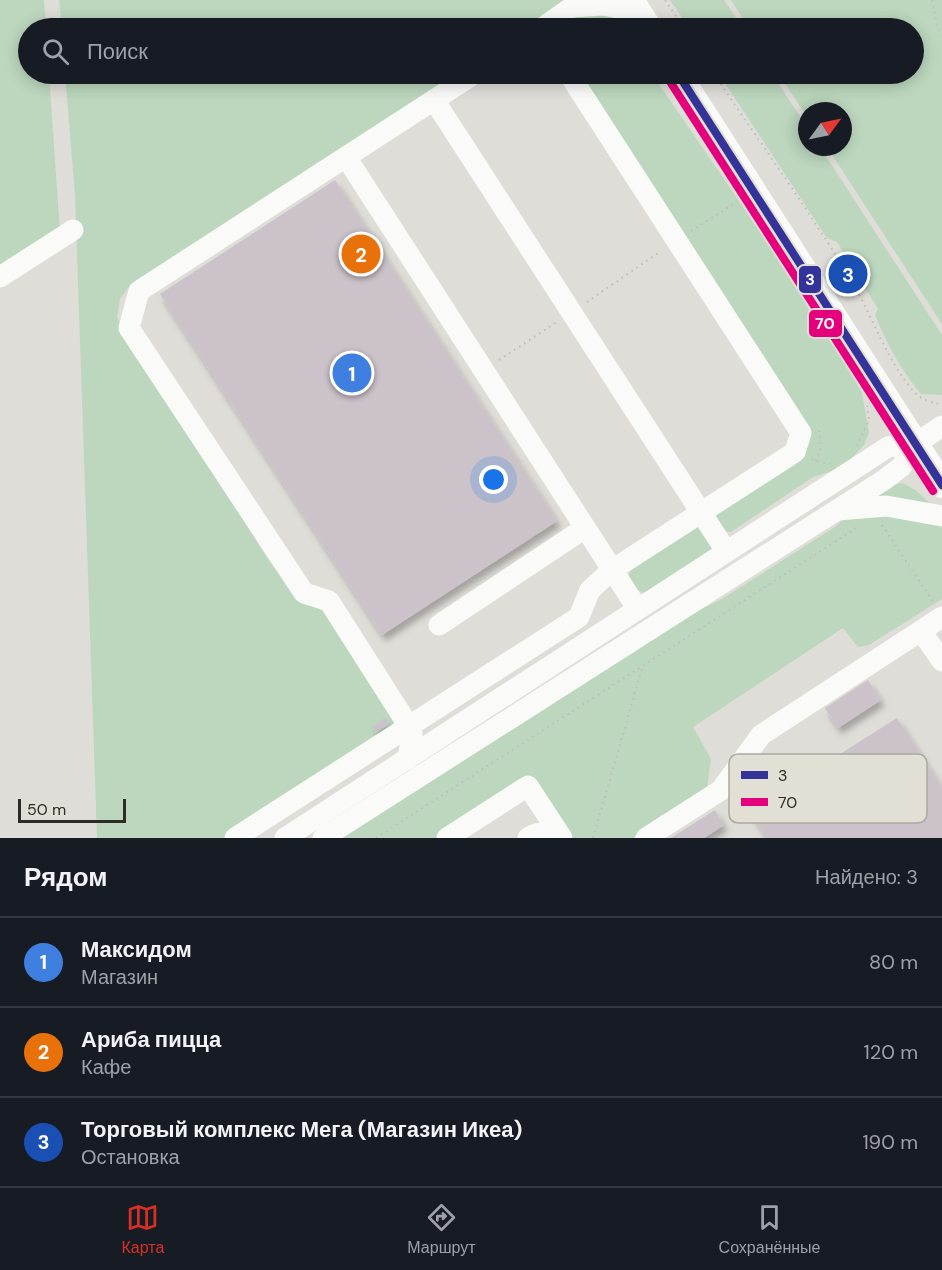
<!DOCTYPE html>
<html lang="ru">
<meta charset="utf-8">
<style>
:root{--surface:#171b24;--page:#20242c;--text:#f1f3f6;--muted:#9ea1a6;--line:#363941;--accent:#d93025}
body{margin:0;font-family:"DM Sans",sans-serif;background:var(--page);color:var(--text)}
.compass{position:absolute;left:798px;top:102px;width:54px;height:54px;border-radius:50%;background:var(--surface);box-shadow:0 3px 15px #0003;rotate:57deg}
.scale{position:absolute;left:18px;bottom:15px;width:108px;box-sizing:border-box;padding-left:6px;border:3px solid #2c2b26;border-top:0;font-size:16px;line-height:21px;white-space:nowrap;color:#2c2b26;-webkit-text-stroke:4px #e2dfd4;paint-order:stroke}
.you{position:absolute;left:494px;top:480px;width:21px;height:21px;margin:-15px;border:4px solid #fff;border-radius:50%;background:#1a73e8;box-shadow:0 0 0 9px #1a73e833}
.badge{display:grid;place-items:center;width:39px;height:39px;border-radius:50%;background:var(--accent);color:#fff;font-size:20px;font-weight:700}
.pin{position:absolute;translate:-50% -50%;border:3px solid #fff;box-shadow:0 2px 6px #0006}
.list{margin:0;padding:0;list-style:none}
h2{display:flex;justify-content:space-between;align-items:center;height:78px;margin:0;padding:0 24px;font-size:26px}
h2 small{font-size:20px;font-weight:400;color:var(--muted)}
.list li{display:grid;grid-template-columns:39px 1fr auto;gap:18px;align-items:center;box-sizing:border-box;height:90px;padding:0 24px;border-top:2px solid var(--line)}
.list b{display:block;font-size:22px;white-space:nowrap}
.list p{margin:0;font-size:20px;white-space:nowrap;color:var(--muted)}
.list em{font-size:20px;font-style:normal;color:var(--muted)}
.icon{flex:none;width:33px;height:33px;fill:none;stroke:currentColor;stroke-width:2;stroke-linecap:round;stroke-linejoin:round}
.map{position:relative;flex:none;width:942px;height:838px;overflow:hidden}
.search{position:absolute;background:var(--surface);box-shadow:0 3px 15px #0003;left:18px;right:18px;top:18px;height:66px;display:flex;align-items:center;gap:15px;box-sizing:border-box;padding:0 21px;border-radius:33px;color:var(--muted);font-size:22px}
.sheet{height:348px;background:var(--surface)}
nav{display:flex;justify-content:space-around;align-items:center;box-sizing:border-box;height:84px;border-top:2px solid var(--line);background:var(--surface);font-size:16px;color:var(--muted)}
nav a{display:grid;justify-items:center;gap:3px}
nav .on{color:var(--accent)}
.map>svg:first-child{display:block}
</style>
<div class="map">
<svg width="942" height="838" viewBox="0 0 942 838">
<defs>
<filter id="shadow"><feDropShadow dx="3.5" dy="6" stdDeviation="3" flood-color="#0004"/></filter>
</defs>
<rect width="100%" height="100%" fill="#deddd8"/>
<g fill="#bcd7be">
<path d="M0 0H44L46 28H28V74H49L61 247 0 285Z"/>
<path d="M59 0H603L622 28H547L541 20 527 28H62Z"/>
<path d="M670 0H724L743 28H689Z"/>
<path d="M731 0H942V324L827 147H843V111H807V117L779 74H914V28H749Z"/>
<path d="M65 74H457L128 288 120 299 117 318 267 558 292 592 332 616 399 728 229 838H97L75 195Z"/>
<path d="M576 74H652L761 233 850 371 862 393 869 433 864 445 850 460 832 471 813 477 731 532 724 531 716 516 721 508 807 444Z"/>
<path d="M719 74H772L807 127V147H820L942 335V395L921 394C901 370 887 344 875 315L878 309 837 242 827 238Z"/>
<path d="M901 483C918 488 936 507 942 525 942 538 942 582 942 599L869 645 858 647 843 628 693 727 711 759 707 788 632 838H569L535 784 437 838H337L661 629 722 599 835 527 876 490Z"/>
<path d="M695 525 703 529 713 548 647 593C635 591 626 582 630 570Z"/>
</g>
<g fill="#ccc3ca" filter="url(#shadow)">
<path d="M335 180 557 521 382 635 160 294Z"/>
<path d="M868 680 881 700 838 728 825 708Z"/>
<path d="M385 718 389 724 376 732 372 727Z"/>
<path d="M897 718 942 788V838H767L750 811Z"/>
<path d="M715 810 724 825 704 838H671Z"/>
</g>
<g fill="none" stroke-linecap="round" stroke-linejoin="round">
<g stroke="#bebdbc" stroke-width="2" stroke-dasharray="1.5 4.5" stroke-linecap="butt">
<path d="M665 0 684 28"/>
<path d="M932 0 937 25 942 35"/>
<path d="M714 74C759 141 806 206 848 275 872 313 885 360 916 394 921 399 930 401 936 404L942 402"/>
<path d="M490 83 505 74"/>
<path d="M691 231 737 202"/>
<path d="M587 302 661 251"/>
<path d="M499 360 557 322"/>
<path d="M857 446 869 420 867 406"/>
<path d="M812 459 822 463H830"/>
<path d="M816 461 821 448 819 429"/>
<path d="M882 525 934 603"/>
<path d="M376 838 858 527"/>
<path d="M593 838 643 665"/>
</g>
<g stroke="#fafaf9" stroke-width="21">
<path d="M572 7 603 5 638 12"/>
<path d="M542 28 572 7 576 0"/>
<path d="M434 100 726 551"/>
<path d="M346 157 637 608"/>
<path d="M0 277 73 230"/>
<path d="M838 510 886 506 942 516"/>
<path d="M439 625 585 528"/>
<path d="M921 631 942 661"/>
<path d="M408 759 412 734 408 725 329 601 304 593 129 328 139 291 474 74"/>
<path d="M235 838 579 617 590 590 612 570 795 452 801 433 569 74"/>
<path d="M285 838 888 447 916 444"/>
<path d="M323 838 884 480 901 467 916 444 942 426"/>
<path d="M447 838 528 786 562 838"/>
<path d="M528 838C536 833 542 831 549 838"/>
<path d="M646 838 721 790 761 735 942 617"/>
</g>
<g stroke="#fafaf9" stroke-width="26">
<path d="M631 0 649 28"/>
<path d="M678 74 942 485"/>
</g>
<defs>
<path id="bus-1" d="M678 74 942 485"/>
<path id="bus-2" d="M669 80 933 491"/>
</defs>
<use href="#bus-1" stroke="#e2dfd4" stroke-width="12"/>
<use href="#bus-2" stroke="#e2dfd4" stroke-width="12"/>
<use href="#bus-1" stroke="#339" stroke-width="8"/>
<use href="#bus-2" stroke="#e5007d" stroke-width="8"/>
</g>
<rect x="729" y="754" width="198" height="69" rx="9" fill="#e2dfd4" stroke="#aba9a0" stroke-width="1.5"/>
<rect x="741" y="771" width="27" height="8" fill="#339"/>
<rect x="741" y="798" width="27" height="8" fill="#e5007d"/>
<g font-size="16" fill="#2c2b26">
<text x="778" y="781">3</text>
<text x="778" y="808">70</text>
</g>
<g stroke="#e2dfd4" stroke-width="2">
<rect x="798" y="265" width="24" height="29" rx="6" fill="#339"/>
<rect x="808" y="309" width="35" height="29" rx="6" fill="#e5007d"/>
</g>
<g font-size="16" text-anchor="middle" font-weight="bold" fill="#fff">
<text x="810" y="285">3</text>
<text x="825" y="329">70</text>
</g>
</svg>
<svg class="compass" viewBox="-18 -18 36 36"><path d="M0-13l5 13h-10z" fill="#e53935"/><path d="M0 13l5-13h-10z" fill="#9ea1a6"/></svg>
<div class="scale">50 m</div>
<div class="you"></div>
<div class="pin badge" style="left:352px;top:373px;background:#3f7fe0">1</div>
<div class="pin badge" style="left:361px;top:254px;background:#e8710a">2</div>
<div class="pin badge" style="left:848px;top:274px;background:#1a4fb4">3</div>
<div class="search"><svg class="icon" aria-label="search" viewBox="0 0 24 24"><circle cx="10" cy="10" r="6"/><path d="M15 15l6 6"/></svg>Поиск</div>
</div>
<section class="sheet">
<h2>Рядом<small>Найдено: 3</small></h2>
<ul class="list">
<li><span class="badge" style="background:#3f7fe0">1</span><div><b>Максидом</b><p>Магазин</p></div><em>80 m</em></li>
<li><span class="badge" style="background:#e8710a">2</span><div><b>Ариба пицца</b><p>Кафе</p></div><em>120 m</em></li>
<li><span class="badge" style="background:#1a4fb4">3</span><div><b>Торговый комплекс Мега (Магазин Икеа)</b><p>Остановка</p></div><em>190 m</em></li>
</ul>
</section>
<nav>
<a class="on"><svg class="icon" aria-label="map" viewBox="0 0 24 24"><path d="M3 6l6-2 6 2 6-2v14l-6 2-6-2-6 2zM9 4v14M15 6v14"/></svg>Карта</a>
<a><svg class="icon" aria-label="directions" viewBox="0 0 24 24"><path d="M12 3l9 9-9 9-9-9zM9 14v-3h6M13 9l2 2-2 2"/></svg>Маршрут</a>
<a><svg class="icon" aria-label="saved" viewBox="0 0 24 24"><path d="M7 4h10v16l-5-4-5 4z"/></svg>Сохранённые</a>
</nav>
